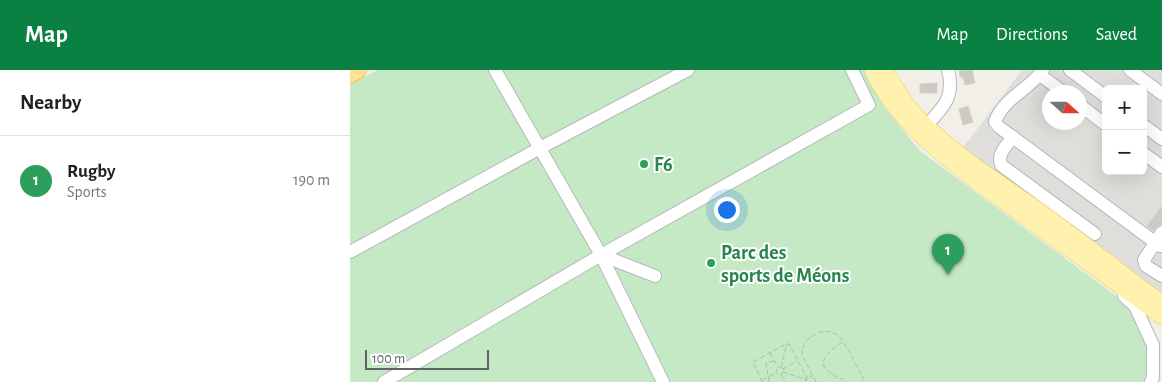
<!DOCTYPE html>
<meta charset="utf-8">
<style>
:root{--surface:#fff;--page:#f2f2f2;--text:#202124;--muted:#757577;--line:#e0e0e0;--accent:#0b8043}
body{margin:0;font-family:"Alegreya Sans",sans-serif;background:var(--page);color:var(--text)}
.controls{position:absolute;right:15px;top:15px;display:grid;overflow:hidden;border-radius:8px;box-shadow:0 5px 20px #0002}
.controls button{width:45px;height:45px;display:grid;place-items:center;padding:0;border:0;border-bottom:1px solid var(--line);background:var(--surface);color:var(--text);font:25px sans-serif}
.compass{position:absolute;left:692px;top:15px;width:45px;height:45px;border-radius:50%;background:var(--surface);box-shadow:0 5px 20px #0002;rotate:111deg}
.scale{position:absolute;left:15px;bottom:12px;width:124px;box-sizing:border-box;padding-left:5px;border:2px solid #5f6368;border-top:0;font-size:14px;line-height:18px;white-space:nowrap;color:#5f6368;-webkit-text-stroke:4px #fff;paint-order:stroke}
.you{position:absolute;left:376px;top:139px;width:18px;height:18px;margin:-12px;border:4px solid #fff;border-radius:50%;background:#1a73e8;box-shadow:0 0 0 8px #1a73e833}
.badge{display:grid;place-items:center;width:32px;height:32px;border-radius:50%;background:var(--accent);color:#fff;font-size:16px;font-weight:700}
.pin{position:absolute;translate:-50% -41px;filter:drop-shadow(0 1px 2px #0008)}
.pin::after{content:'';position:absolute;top:26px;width:18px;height:15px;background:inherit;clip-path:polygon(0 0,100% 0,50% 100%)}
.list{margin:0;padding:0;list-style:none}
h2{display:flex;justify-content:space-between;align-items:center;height:65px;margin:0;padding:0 20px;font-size:21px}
h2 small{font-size:16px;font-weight:400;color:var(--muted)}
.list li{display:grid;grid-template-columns:32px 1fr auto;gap:15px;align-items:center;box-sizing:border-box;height:90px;padding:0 20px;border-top:1px solid var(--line)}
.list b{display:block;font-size:19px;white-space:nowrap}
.list p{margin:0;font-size:16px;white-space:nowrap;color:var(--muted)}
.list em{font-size:16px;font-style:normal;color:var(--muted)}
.map{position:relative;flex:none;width:812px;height:312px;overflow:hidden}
header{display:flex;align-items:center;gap:30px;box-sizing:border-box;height:70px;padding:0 25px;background:var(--accent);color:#fff}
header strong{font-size:24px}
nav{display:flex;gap:28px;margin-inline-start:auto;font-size:18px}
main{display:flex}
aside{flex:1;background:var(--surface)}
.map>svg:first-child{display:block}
</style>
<header>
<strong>Map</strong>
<nav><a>Map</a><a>Directions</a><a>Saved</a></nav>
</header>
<main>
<aside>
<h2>Nearby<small></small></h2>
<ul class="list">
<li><span class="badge" style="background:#2e9e5b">1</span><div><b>Rugby</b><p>Sports</p></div><em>190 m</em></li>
</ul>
</aside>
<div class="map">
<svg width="812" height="312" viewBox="0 0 812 312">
<rect width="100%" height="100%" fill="#f1efe8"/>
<path fill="#e0deda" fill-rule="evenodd" d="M672 0H812V240L606 87ZM756 19H793V101H756ZM700 22H730V52H700Z"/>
<path fill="#c5e8c5" d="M28 0H515L532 34 570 81 781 237C793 261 803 285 796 312H0V14Z"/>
<g fill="#cccac5" stroke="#d6d1c6">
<path d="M609 0H622L625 13 615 15 613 7H610Z"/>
<path d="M587 13V23H570V14Z"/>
<path d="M618 36 623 52 613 55 609 39Z"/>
<path d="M812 136V154L808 155 803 161 797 156Z"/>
</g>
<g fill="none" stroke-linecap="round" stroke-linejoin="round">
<defs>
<g id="minor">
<path d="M145 0 251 185 313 312"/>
<path d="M693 0C679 20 653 28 645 52L649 57 810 176"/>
<path d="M720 0 756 27"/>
<path d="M780 0 812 24"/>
<path d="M690 5 713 22"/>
<path d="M730 35 756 55"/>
<path d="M577 55C594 37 605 26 598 0"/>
<path d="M793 55 812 69"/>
<path d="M663 67C656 76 647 84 651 95L745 164"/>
<path d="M793 83 812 97"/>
<path d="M812 162 794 190 796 196 812 206"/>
<path d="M0 182 190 78 338 0"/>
<path d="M251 185 519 35 502 0"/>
<path d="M774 226 785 236 803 275V307L801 312"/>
<path d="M34 312 251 185 305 206"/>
</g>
<g id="major">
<path d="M522 0C549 62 633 116 686 155 728 186 770 216 812 247"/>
<path d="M535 0C545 15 553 31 565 44 600 82 652 114 694 144 734 173 772 203 812 233"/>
</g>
<path id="highway" d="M0 4 7 0"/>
</defs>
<use href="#minor" stroke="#b5b8bc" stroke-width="14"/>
<use href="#major" stroke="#f2c960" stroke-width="16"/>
<use href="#highway" stroke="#f9ab00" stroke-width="19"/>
<g stroke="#9cc7a9" stroke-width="1" stroke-dasharray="5 2.5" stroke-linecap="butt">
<path d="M492 272C463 293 470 299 498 312"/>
<path d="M420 283 428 297"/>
<path d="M431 297 437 274"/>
<circle cx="430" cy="301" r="3.5"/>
<path d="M433 299 447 291"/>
<path d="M433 302 457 310"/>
<path d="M431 304 435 312"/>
<path d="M412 310 426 303"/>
<path d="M412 312 403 292 436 274H439L457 308"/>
<path d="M419 312 416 293 424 291"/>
<path d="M455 312 457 308 462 306"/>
<path d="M466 312 452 285C452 276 456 269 464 265 470 261 479 260 486 264 494 268 510 303 515 312"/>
</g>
<use href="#minor" stroke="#fff" stroke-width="12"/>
<use href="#major" stroke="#fff2af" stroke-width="15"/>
<use href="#highway" stroke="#fde293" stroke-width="18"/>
</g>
<g fill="#2e9e5b" stroke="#fff" stroke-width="2">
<circle cx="294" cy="94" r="5"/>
<circle cx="361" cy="193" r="5"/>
</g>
<g text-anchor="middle" stroke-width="4" stroke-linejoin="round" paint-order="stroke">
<g font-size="20" font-weight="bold" fill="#27864d" stroke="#fff" text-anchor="start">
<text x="304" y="101">F6</text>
<text x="371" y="189">Parc des<tspan x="371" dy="23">sports de Méons</tspan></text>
</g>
</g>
</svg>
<div class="controls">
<button>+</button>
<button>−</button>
</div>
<svg class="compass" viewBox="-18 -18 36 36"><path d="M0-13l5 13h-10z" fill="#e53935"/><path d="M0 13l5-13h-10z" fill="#757577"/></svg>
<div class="scale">100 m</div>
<div class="you"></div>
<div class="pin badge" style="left:598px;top:205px;background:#2e9e5b">1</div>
</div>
</main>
